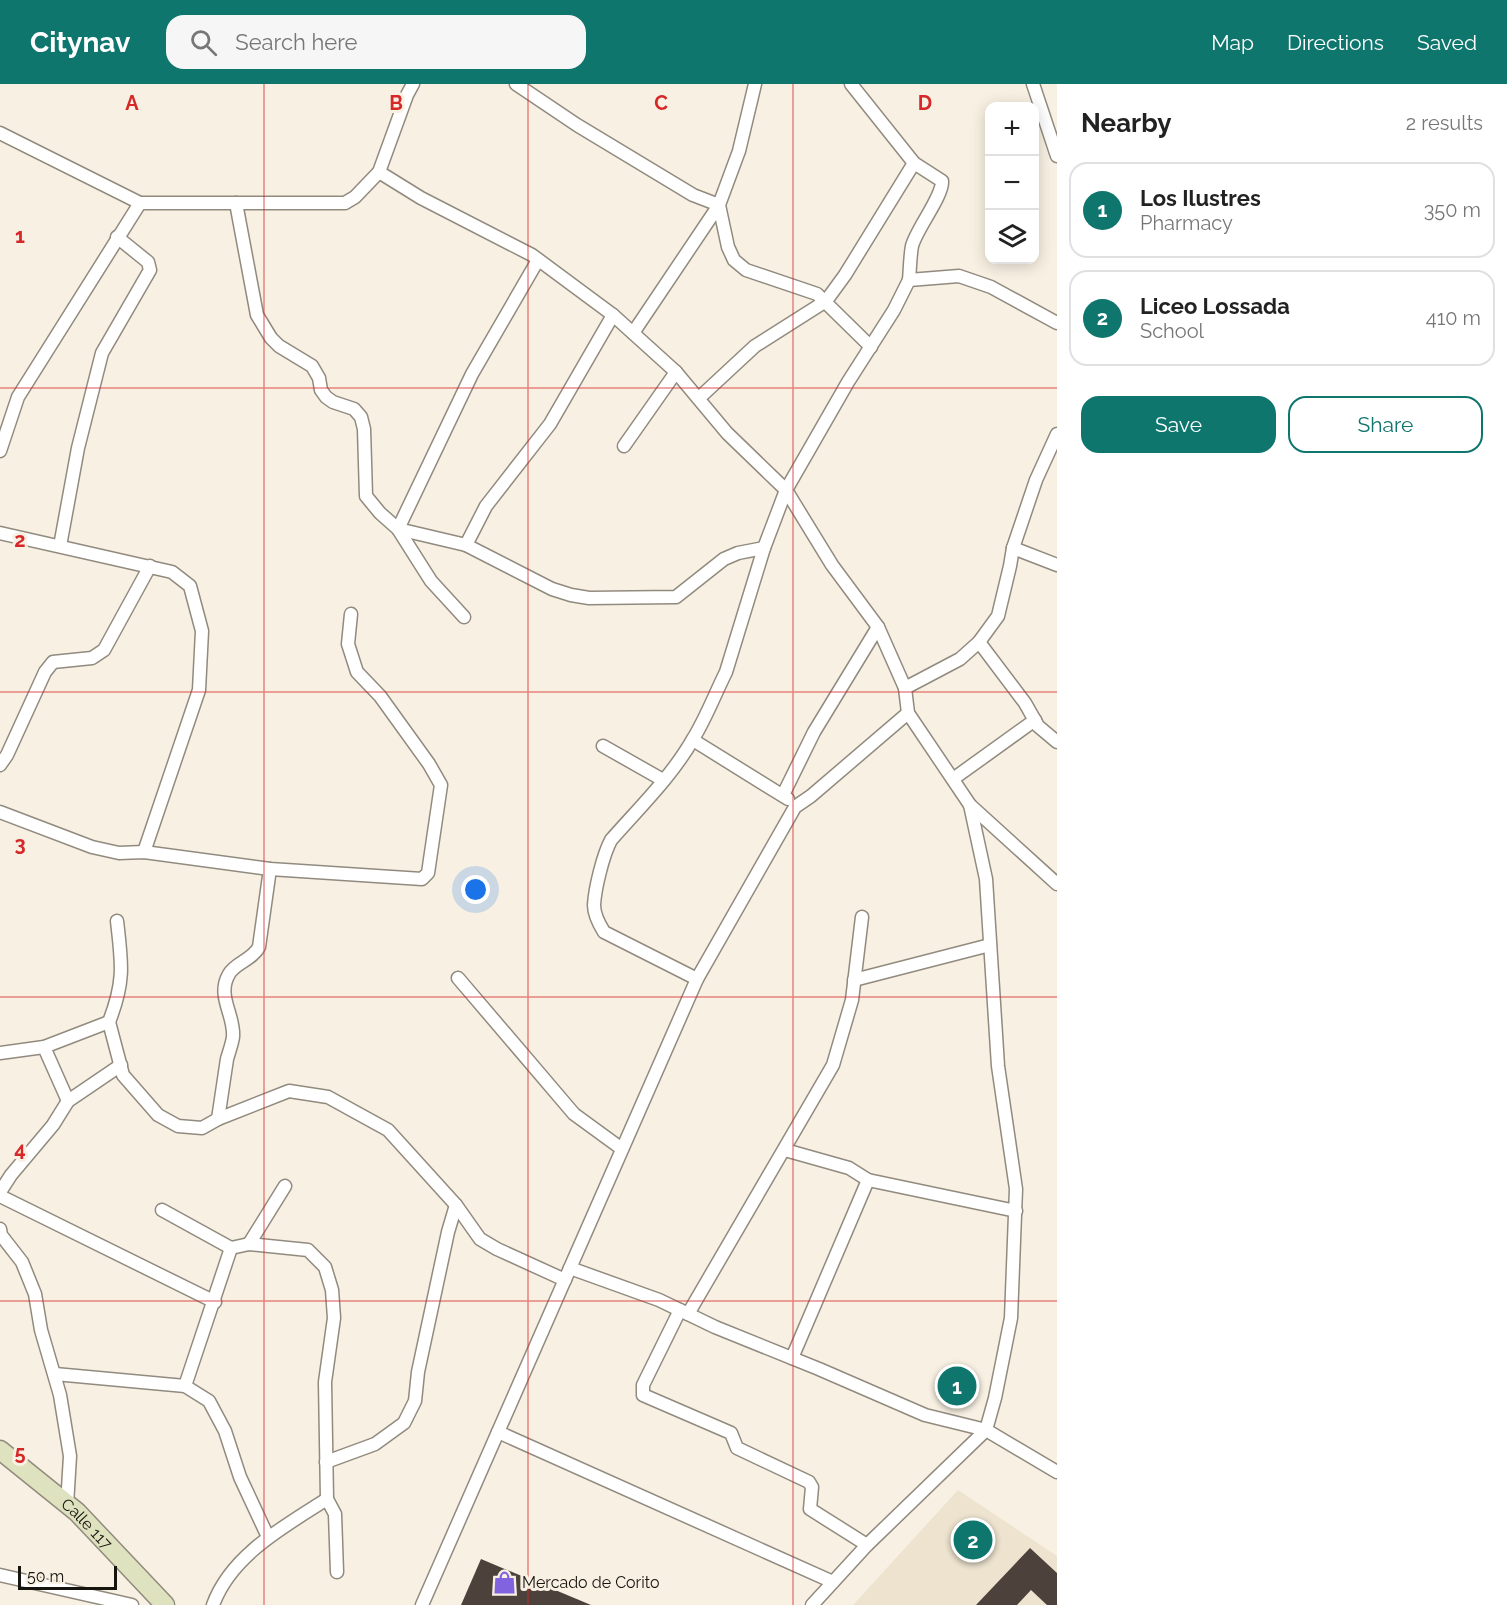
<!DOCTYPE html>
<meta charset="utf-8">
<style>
:root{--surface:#fff;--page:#f6f6f6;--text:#222;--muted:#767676;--line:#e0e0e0;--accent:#0f766e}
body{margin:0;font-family:Raleway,sans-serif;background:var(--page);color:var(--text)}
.controls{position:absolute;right:18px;top:18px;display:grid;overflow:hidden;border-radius:12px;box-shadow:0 3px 15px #0003}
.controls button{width:54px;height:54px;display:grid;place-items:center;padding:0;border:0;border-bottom:2px solid var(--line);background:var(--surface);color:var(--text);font:30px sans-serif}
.scale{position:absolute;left:18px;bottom:15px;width:99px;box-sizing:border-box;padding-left:6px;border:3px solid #16140f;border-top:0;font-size:16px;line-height:21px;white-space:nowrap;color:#16140f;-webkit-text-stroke:4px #f8f1e3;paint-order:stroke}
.you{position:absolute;left:476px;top:806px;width:21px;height:21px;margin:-15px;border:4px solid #fff;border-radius:50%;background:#1a73e8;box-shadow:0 0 0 9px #1a73e833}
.badge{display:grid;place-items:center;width:39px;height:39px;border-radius:50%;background:var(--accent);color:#fff;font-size:20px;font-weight:700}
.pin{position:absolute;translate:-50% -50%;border:3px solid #fff;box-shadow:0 2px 6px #0006}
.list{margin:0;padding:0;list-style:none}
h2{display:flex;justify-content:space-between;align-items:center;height:78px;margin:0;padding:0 24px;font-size:26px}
h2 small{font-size:20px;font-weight:400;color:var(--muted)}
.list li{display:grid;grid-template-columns:39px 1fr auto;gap:18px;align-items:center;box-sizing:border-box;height:96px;margin:0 12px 12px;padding:0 12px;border:2px solid var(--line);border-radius:18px}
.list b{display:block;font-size:22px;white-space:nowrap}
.list p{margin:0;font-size:20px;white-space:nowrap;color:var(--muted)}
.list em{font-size:20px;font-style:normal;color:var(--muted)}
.actions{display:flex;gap:12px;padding:18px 24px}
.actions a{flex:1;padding:14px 0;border:2px solid var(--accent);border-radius:18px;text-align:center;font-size:21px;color:var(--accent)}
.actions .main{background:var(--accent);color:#fff}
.icon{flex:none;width:33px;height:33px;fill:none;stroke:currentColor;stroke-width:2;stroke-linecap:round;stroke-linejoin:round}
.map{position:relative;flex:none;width:1057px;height:1521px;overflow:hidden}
header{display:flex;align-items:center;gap:36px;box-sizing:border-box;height:84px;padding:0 30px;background:var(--accent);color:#fff}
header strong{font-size:28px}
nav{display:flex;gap:33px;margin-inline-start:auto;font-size:21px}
.search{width:420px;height:54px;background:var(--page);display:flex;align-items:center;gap:15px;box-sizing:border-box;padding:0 21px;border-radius:18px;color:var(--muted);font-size:22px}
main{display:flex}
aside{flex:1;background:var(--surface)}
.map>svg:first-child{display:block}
</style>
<header>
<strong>Citynav</strong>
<div class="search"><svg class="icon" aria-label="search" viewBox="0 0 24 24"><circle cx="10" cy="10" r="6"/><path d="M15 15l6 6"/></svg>Search here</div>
<nav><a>Map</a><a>Directions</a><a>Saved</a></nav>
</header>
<main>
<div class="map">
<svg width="1057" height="1521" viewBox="0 0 1057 1521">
<rect width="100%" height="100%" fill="#f8f1e3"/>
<path fill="#ede3cf" d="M958 1406 1057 1472V1521H853Z"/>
<g fill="#4c413b">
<path d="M1030 1464 1057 1489V1521H1047L1031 1506 1017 1521H976Z"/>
<path d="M481 1475 591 1521H461Z"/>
</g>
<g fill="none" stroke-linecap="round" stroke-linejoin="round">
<defs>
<g id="street">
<path d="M516 0 577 41 693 111 719 121 633 249"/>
<path d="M755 0 739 67 719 121 728 163 734 176 746 186 817 210 871 263"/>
<path d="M851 0 914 79 942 97C943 112 917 144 912 162 910 173 910 185 909 196"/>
<path d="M1033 0 1057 72"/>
<path d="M0 49 140 119H345L355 113 379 88 407 11 413 0"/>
<path d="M379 88 421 114 532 171 613 231 676 288 727 349 786 406 832 481 878 543 905 604 908 629 970 721 1057 800"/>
<path d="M236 119 257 231 271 254 279 262 312 282 319 294 321 306 326 313 333 318 354 325 361 333 364 345 366 412 380 429 398 445 431 497 464 533"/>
<path d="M538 176 472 290 398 445 466 461 552 505 571 511 589 514 676 513 724 475 738 469 764 464"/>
<path d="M699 314 755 262 826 217 845 191 914 79"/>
<path d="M624 362 676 288"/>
<path d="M0 367 18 313 140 119"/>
<path d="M0 449 172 488 190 502 202 547 199 606 144 768"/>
<path d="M466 461 486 422 550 340 613 231"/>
<path d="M60 462 78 364 102 269 150 186 148 178 117 153"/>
<path d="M1013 464 1057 481"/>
<path d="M979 558 1025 619 1038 642 1057 658"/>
<path d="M905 604 960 575 979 558 998 532 1010 482 1013 464 1036 396 1057 350"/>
<path d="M693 656 788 715"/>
<path d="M603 662 663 696"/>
<path d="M0 681 7 671 45 588 53 578 92 574 104 566 150 482"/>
<path d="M953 695 1035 636"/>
<path d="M783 711 814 648 878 543"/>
<path d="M0 728 92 763 119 769 144 768 270 785 422 795 428 789 441 701 429 680 380 612 357 588 348 560 351 530"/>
<path d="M458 894 574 1030 622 1065"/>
<path d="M697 895 604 848C599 840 594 831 594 821 595 804 603 771 611 756 639 724 672 692 693 655 706 634 715 610 726 588L764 464 786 406 848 298 894 226 909 196 959 192 991 203 1057 239"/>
<path d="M854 896 990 861"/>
<path d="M109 938 123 991 158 1031 178 1042 202 1044 218 1035 289 1007 328 1013 388 1046 456 1121 480 1155 497 1165 565 1196"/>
<path d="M44 963 68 1017"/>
<path d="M0 969 44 963 109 938C125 897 122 880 117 837"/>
<path d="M218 1035C221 1015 224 995 227 975 229 968 232 960 233 953 235 931 216 912 229 890 235 879 252 876 259 863L270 785"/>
<path d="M785 1066 849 1084 868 1096 1016 1127"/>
<path d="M0 1108 11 1091 53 1041 68 1017 121 981"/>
<path d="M0 1112 215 1218"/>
<path d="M162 1126 231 1164"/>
<path d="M0 1145 1 1151 22 1178 35 1210 41 1246 60 1311 70 1372 67 1421"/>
<path d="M249 1160 285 1102"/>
<path d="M231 1164 249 1160 308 1166 325 1183 332 1206 334 1234 325 1298 327 1415 335 1430 337 1488"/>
<path d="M570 1184 659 1216 715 1243 819 1285 925 1331 986 1346 1057 1388"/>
<path d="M680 1226 643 1301V1311L731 1349 737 1364 809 1398 812 1403 810 1425 867 1461"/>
<path d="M688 1230 833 981 852 916 862 833"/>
<path d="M792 1274 868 1096"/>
<path d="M55 1290 185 1302 209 1317 225 1347 240 1393 268 1453"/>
<path d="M185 1302 231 1164"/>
<path d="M498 1348 833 1498"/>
<path d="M326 1378 375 1360 404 1339 415 1317 418 1288 448 1148 456 1121"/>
<path d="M0 1491 132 1521"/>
<path d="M213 1521C231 1471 285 1442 327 1415"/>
<path d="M422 1521 697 895 795 723 811 712 908 629"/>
<path d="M812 1521 867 1461 986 1346 995 1314 1011 1234 1016 1105 998 982 986 795 970 721"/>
</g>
<g id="secondary">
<path id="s1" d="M0 1366 77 1428 165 1521"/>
</g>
</defs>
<use href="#street" stroke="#918a7e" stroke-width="15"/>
<use href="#secondary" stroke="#918a7e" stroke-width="21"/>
<use href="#street" stroke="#fff" stroke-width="12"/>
<use href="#secondary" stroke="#dfe2be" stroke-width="18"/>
</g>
<path fill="none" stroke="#d62828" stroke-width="1.5" stroke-opacity="0.55" d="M264 0V1521M528 0V1521M793 0V1521M0 304H1057M0 608H1057M0 913H1057M0 1217H1057"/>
<defs>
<symbol id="shop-bare" viewBox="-9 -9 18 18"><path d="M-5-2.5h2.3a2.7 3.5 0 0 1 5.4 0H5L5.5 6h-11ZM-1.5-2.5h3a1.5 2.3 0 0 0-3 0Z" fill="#8163df" stroke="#f8f1e3" stroke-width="2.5" paint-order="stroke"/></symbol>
</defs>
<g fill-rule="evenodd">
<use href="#shop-bare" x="488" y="1482" width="33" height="33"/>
</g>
<g text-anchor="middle" stroke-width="6" stroke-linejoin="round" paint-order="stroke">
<g font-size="16" fill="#16140f" stroke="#f8f1e3">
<text dy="6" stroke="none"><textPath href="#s1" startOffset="114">Calle 117</textPath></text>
</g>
<g font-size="16" fill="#16140f" stroke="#f8f1e3" text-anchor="start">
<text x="522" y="1504">Mercado de Corito</text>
</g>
</g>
<g font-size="20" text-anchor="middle" font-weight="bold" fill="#d62828" stroke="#f8f1e3" stroke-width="6" stroke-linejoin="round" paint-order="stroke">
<text x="132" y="26">A</text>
<text x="396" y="26">B</text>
<text x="661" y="26">C</text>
<text x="925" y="26">D</text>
<text x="20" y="159">1</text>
<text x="20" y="463">2</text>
<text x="20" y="767">3</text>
<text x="20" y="1072">4</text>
<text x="20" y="1376">5</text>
</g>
</svg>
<div class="controls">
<button>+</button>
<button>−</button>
<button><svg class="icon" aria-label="layers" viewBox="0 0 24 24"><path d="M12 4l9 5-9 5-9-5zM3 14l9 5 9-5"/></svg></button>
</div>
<div class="scale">50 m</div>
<div class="you"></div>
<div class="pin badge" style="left:957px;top:1302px">1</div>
<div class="pin badge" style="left:973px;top:1456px">2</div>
</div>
<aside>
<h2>Nearby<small>2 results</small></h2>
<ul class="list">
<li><span class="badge">1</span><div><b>Los Ilustres</b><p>Pharmacy</p></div><em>350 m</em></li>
<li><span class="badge">2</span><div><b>Liceo Lossada</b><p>School</p></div><em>410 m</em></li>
</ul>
<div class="actions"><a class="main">Save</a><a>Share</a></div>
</aside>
</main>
